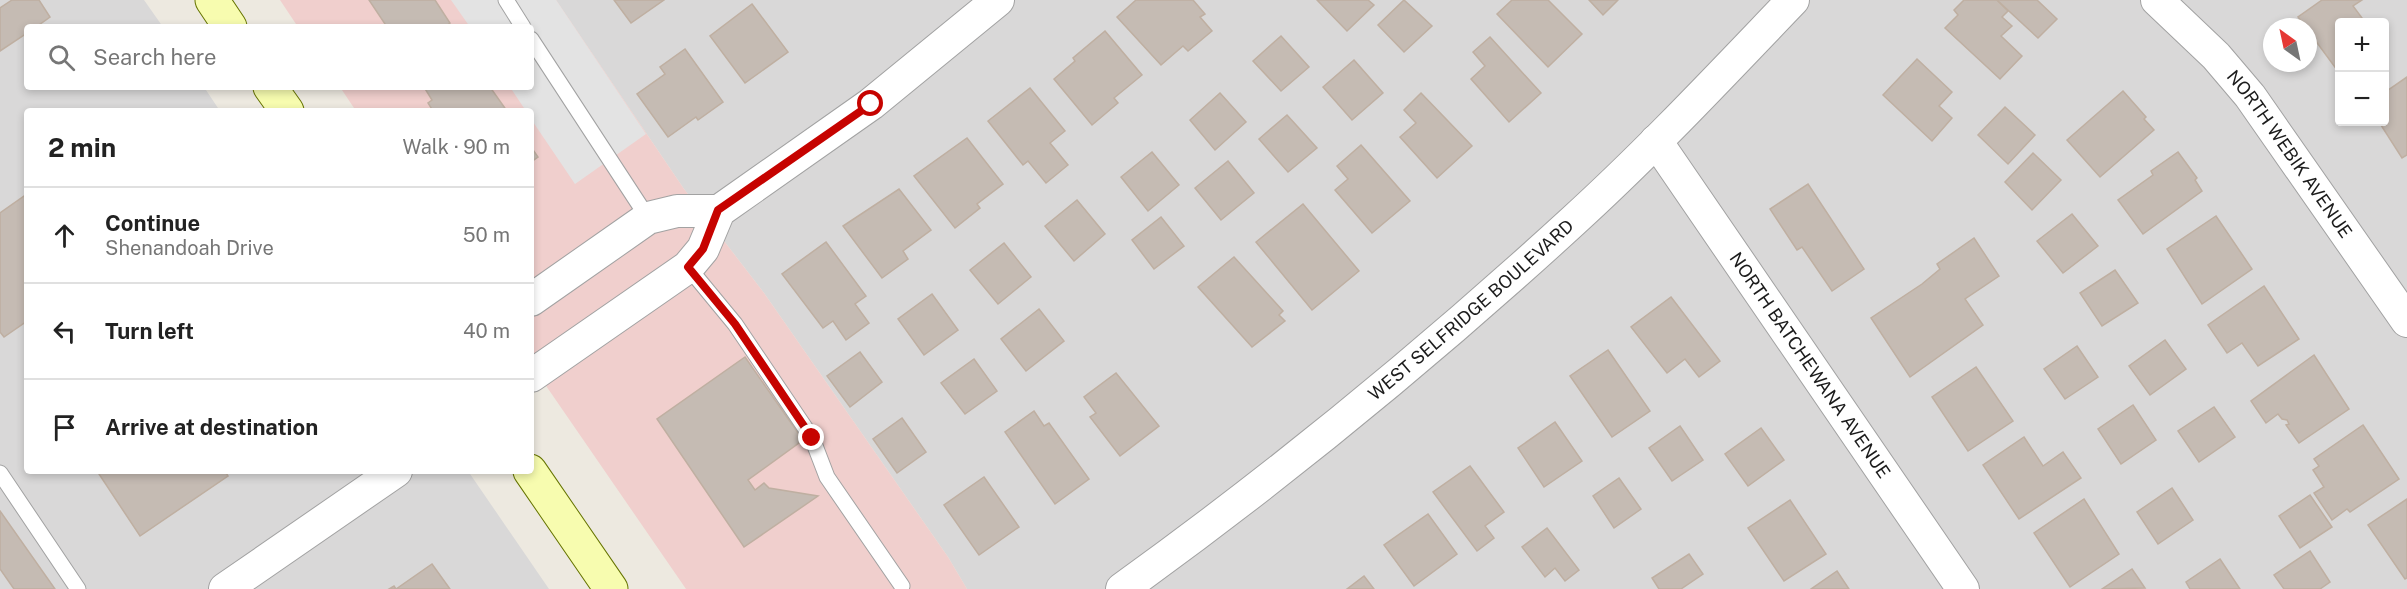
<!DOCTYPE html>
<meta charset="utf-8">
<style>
:root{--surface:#fff;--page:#f2f2f2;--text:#222;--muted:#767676;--line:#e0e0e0}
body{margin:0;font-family:"Public Sans",sans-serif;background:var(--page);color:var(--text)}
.controls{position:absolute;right:18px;top:18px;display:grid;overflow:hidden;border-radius:6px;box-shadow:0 3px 9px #0003}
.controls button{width:54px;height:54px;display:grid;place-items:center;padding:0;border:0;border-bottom:2px solid var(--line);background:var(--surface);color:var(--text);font:30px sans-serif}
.compass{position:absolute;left:2263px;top:18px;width:54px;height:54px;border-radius:50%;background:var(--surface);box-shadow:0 3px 9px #0003;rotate:327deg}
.stop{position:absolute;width:18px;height:18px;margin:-14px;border:4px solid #c60300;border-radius:50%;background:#fff}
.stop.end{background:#c60300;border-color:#fff;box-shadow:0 2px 6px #0008}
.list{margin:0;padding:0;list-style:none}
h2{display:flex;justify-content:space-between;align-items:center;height:78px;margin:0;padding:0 24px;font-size:26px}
h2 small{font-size:20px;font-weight:400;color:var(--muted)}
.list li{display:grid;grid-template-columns:39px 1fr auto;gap:18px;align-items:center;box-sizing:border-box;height:96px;padding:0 24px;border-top:2px solid var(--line)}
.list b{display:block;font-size:22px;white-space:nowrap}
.list p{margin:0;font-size:20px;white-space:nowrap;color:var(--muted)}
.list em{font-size:20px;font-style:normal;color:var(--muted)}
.icon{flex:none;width:33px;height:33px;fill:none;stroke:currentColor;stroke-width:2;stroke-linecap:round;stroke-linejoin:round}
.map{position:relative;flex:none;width:2407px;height:589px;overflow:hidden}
.search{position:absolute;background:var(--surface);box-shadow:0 3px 9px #0003;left:24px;top:24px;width:510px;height:66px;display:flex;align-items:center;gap:15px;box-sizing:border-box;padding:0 21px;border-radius:6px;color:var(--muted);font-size:22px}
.panel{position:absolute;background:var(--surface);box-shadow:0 3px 9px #0003;left:24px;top:108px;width:510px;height:366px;border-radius:6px}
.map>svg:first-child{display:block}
</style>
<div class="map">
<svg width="2407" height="589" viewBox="0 0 2407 589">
<rect width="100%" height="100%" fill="#ede9e0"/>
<g fill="#d9d8d8" fill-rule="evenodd">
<path d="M0 0H144L163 27H27V87H204L220 111H27V471H468L549 589H0Z"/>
<path d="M556 0H2407V589H967L948 557 764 293 684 189ZM2340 22H2384V122H2340ZM2272 27H2308V63H2272Z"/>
</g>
<path fill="#f0cfcd" d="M280 0H556L684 189 764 293 948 557 967 589H686L531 364V111H356L340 87H531V27H298Z"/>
<path fill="#e3e3e3" d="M451 0H556L646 134 575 184 531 119V111H526L510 87H531V27H470Z"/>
<g fill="#c5bbb3" stroke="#bfafa1" stroke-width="1.5">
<path d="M12 0H39L50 17 36 27H27V33L0 51V8Z"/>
<path d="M369 0H435L450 23 445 27H387Z"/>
<path d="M614 0H664L631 23Z"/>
<path d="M1136 0H1193L1205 14 1200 17 1212 31 1188 51 1183 46 1161 65 1117 17Z"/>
<path d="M1317 0H1368L1374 5 1347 31Z"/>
<path d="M1404 0 1432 26 1404 52 1378 25Z"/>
<path d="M1512 0H1548L1582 34 1548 67 1497 14Z"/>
<path d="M1589 0H1618L1603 15Z"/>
<path d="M1964 0H1997L2008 11 2002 17 2012 26 2001 36 2022 56 2000 79 1945 28 1958 15 1954 10Z"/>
<path d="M1997 0H2037L2057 19 2038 38Z"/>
<path d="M2322 0H2362L2353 6 2365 22H2340V74L2298 17Z"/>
<path d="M752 4 788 52 745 83 710 36Z"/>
<path d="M1105 31 1142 75 1114 98 1118 103 1092 125 1054 79 1075 61 1073 58Z"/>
<path d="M1281 36 1309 67 1281 91 1253 61Z"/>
<path d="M1490 37 1541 93 1509 122 1471 79 1485 66 1473 52Z"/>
<path d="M685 49 723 102 698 120 696 117 668 137 637 94 665 74 660 67Z"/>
<path d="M1917 59 1952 92 1939 106 1952 118 1932 141 1883 95Z"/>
<path d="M1354 60 1383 93 1352 120 1323 87Z"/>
<path d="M2407 77V155L2402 158 2379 122H2384V93Z"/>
<path d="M424 87H490L507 111H433L428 103 432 100Z"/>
<path d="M1030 88 1065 131 1050 143 1068 165 1046 183 1028 161 1023 165 988 121Z"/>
<path d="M2123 91 2146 117 2144 119 2154 130 2100 177 2067 140Z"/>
<path d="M1220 93 1246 122 1215 150 1190 120Z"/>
<path d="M1421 93 1472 146 1437 178 1400 137 1416 123 1404 110Z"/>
<path d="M2005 107 2035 135 2008 164 1978 135Z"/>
<path d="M1287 115 1317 148 1288 172 1259 139Z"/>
<path d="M967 138 1003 184 977 204 980 208 955 228 914 176Z"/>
<path d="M1361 145 1410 201 1372 233 1335 190 1348 179 1337 166Z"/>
<path d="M531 147 538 157 531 162Z"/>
<path d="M1152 152 1179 185 1148 211 1121 177Z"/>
<path d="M2178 152 2197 178 2195 180 2202 191 2143 234 2118 200 2153 175 2151 171Z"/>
<path d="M2033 153 2061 180 2032 210 2005 182Z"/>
<path d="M1228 161 1254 193 1221 220 1195 188Z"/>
<path d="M1808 184 1864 269 1832 291 1802 247 1797 250 1770 209Z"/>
<path d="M899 189 931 230 903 251 908 259 882 278 843 226Z"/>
<path d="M27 194V321L4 337 0 332V213Z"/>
<path d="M1077 200 1105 234 1074 261 1045 226Z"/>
<path d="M1303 204 1359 271 1312 310 1256 242Z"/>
<path d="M2072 214 2098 246 2063 273 2037 241Z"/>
<path d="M2216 216 2252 269 2202 304 2167 249Z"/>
<path d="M1161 217 1184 246 1154 269 1132 240Z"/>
<path d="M1974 238 1999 276 1965 299 1983 325 1910 377 1871 318 1922 284 1940 269 1937 264Z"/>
<path d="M826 242 866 296 855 304 869 323 846 340 833 321 823 328 782 274Z"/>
<path d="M1004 243 1031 277 998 304 970 270Z"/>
<path d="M1234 257 1283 311 1279 315 1285 321 1252 347 1198 287Z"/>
<path d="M2115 270 2138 303 2102 326 2080 293Z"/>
<path d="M2264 286 2299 339 2258 366 2242 343 2227 353 2208 325Z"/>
<path d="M932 294 958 330 924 355 898 319Z"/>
<path d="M1671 297 1720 361 1699 377 1685 359 1667 373 1631 327Z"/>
<path d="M1039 309 1064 341 1026 371 1001 339Z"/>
<path d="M2165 340 2186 369 2150 395 2129 366Z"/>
<path d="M2077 346 2098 377 2065 399 2044 369Z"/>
<path d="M1608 350 1650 411 1612 437 1570 376Z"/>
<path d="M860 352 882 382 850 407 827 376Z"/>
<path d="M2314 355 2349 409 2299 443 2286 425 2289 424 2287 420 2282 419 2278 414 2266 423 2251 401Z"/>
<path d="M745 357 803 440 748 480 755 490 764 483 769 488 818 496 744 547 657 419Z"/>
<path d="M974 359 997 391 965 414 941 383Z"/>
<path d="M1976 367 2013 421 1968 451 1932 397Z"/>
<path d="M1116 373 1159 426 1120 456 1090 417 1096 413 1084 397Z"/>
<path d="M2133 405 2156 440 2121 464 2098 429Z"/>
<path d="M2214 407 2235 437 2199 462 2178 431Z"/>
<path d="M1034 411 1044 426 1049 423 1089 479 1055 504 1005 432Z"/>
<path d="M902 418 926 452 897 473 873 439Z"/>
<path d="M1555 422 1582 461 1544 487 1518 448Z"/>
<path d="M2363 425 2399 479 2350 512 2347 509 2332 520 2314 493 2324 487 2313 470 2319 466 2314 459Z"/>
<path d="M1680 426 1703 460 1672 481 1649 448Z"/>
<path d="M1761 428 1784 460 1748 486 1725 454Z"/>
<path d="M2024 437 2043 466 2063 452 2081 478 2019 519 1983 465Z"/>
<path d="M1470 466 1504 512 1485 526 1494 538 1477 551 1433 492Z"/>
<path d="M97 471H225L228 476 140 536Z"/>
<path d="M984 477 1019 527 979 555 944 505Z"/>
<path d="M1619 478 1641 509 1614 528 1593 496Z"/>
<path d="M2172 488 2193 520 2158 544 2137 512Z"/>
<path d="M2310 495 2332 527 2300 548 2279 516Z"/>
<path d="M2084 499 2119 554 2070 587 2034 533Z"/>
<path d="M2407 499V578L2405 579 2368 525Z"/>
<path d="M1790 500 1826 554 1784 581 1748 528Z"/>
<path d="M0 511 55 589H14L0 569Z"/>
<path d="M1428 514 1457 554 1414 586 1384 545Z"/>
<path d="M1547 528 1579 570 1565 581 1555 568 1545 577 1522 547Z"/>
<path d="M2310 551 2330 582 2320 589H2284L2274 575Z"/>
<path d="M1689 554 1703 574 1681 589H1659L1652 578Z"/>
<path d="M2220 559 2240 589H2190L2186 582Z"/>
<path d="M432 564 450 589H389L394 586 396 589Z"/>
<path d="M2132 569 2145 588 2102 589Z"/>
<path d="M1837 571 1849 589H1811Z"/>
<path d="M1364 576 1374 589H1347Z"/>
</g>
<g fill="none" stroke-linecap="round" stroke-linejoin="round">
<defs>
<g id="lane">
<path d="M506 0 523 27"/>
<path d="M531 39 648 218"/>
<path d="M688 267 735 324 812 438 827 477 902 586"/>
<path d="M0 473 78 589"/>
</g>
<g id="street">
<path id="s1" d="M2157 0 2216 56 2250 96 2407 321"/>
<path id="s2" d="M1656 141 1963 589"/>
<path d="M531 300 648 218 677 211H719"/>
<path d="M531 376 688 267 703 249 719 211 871 104 998 0"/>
<path d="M225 589 396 471"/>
<path id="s3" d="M1122 589C1279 476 1429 353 1572 222 1649 152 1721 75 1793 0"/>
</g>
<g id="secondary">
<path d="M212 0 230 27"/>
<path d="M270 87 287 111"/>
<path d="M530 471 611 589"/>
</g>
</defs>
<use href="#lane" stroke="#a2a2a2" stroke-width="17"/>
<use href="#street" stroke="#a2a2a2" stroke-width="34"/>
<use href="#secondary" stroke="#667400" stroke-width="35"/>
<use href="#lane" stroke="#fff" stroke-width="15"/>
<use href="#street" stroke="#fff" stroke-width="32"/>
<use href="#secondary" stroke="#f7fcaf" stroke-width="33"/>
</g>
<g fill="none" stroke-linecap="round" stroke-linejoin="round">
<path stroke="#c60300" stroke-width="8" d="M812 438 735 324 688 267 703 249 718 210 871 104"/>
</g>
<g text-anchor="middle" stroke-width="5" stroke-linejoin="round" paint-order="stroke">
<g font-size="18" fill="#1b1b1b" stroke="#fff">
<text dy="6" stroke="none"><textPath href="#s1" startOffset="204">NORTH WEBIK AVENUE</textPath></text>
<text dy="6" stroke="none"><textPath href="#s3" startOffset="447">WEST SELFRIDGE BOULEVARD</textPath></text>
<text dy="6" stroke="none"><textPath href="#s2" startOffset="272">NORTH BATCHEWANA AVENUE</textPath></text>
</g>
</g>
</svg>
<div class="controls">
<button>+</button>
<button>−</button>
</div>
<svg class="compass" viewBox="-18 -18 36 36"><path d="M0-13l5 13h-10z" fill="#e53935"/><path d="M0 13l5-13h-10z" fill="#767676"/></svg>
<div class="stop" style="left:871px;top:104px"></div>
<div class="stop end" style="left:812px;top:438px"></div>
<div class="search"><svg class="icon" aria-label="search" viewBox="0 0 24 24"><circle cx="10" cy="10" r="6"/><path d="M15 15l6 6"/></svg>Search here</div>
<section class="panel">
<h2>2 min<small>Walk · 90 m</small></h2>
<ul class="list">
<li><svg class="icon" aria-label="ahead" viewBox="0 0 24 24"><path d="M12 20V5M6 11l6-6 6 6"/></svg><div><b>Continue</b><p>Shenandoah Drive</p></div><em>50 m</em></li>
<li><svg class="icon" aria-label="left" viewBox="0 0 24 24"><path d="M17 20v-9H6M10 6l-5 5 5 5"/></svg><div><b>Turn left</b></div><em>40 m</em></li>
<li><svg class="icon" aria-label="arrive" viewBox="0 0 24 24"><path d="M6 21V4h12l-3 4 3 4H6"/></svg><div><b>Arrive at destination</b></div></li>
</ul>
</section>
</div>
